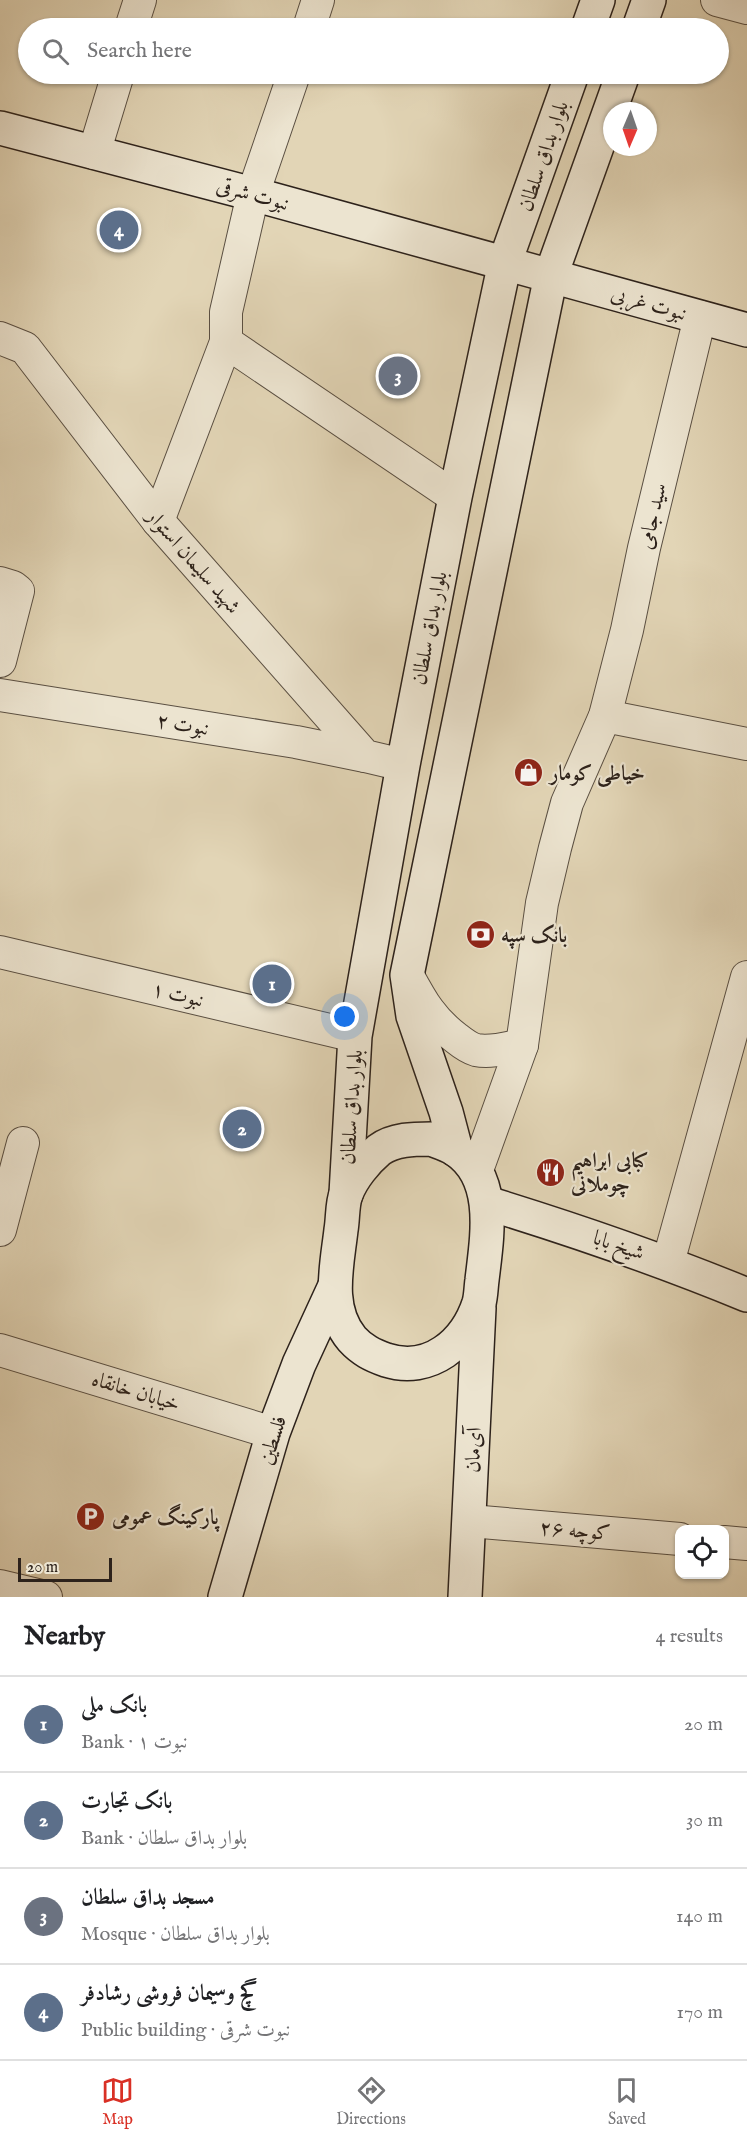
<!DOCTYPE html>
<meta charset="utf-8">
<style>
:root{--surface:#fff;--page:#f2f2f2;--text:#202124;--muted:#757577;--line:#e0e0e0;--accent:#d93025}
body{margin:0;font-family:"IM FELL English",Amiri,serif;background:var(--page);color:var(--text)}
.controls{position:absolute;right:18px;bottom:18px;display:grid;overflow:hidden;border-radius:12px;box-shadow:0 2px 4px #0004}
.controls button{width:54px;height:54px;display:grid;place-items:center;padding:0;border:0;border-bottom:2px solid var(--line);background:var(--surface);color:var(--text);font:30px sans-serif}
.compass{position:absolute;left:603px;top:102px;width:54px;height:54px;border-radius:50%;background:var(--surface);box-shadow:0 2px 4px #0004;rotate:182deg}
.scale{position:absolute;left:18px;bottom:15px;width:94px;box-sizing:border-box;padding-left:6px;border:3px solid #2d221b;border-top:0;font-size:16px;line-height:21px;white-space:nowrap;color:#2d221b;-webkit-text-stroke:4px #ece4d0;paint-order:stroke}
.you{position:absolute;left:345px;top:1017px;width:21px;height:21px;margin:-15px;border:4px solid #fff;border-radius:50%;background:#1a73e8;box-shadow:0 0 0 9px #1a73e833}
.badge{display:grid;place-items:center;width:39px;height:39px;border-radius:50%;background:var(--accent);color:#fff;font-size:20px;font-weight:700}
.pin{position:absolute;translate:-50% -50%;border:3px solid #fff;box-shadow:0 2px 6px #0006}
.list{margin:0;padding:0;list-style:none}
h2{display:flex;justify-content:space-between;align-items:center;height:78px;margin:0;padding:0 24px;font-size:26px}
h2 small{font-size:20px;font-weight:400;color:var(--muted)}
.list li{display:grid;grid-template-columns:39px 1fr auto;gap:18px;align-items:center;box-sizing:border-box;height:96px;padding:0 24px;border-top:2px solid var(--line)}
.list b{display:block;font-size:22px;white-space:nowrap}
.list p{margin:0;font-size:20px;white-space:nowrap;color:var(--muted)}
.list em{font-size:20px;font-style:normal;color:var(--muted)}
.icon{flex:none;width:33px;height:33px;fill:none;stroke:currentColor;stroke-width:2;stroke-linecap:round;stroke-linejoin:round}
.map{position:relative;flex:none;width:747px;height:1597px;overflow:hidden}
.search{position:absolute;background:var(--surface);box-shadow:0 2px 4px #0004;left:18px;right:18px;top:18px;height:66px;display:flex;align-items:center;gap:15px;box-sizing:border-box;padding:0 21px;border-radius:33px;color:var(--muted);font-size:22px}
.sheet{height:462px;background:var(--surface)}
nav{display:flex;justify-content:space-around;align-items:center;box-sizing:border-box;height:84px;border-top:2px solid var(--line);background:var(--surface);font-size:16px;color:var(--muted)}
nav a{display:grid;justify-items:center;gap:3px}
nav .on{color:var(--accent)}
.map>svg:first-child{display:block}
</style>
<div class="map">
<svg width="747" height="1597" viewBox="0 0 747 1597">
<rect width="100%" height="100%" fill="#e2d5b6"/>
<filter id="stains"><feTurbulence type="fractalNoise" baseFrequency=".00333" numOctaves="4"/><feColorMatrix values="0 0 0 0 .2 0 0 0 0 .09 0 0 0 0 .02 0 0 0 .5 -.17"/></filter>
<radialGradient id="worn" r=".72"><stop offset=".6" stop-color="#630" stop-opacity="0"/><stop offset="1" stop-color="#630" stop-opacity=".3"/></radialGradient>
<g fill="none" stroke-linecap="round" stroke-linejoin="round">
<defs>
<g id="street">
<path d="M717 0 747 8"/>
<path d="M131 28 140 0"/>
<path d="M309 28 318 0"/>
<path d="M94 153 118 74"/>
<path d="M0 338 25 348 158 521 365 756 403 765"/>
<path d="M226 342 455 497"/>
<path d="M158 521 226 342V312L253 194 294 74"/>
<path d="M0 583 13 587 18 591 0 661"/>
<path d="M0 695 296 742 365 756"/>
<path d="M605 716 747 744"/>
<path d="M0 952 355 1036"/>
<path d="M408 976C422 1002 432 1020 456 1038 461 1042 469 1048 476 1050 491 1053 507 1048 522 1045"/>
<path d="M477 1170 522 1045 542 903 555 848 567 803 605 716 627 630 644 548 700 317"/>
<path d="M0 1230 23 1143"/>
<path d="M668 1263 747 977"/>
<path d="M0 1350 273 1433"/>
<path d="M470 1521 680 1539"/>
<path d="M724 1542 747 1544"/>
<path d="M0 1586 46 1597"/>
</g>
<g id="secondary">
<path d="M588 28 598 0"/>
<path d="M639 28 649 0"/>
<path d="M0 128 253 194 747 330"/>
<path d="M431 1139C439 1142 449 1145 456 1150 498 1178 487 1237 482 1280 481 1287 481 1296 479 1303 466 1343 430 1374 386 1360 372 1355 362 1350 352 1339 326 1308 337 1266 341 1230 343 1219 342 1204 346 1194 352 1178 366 1161 379 1150 394 1139 414 1139 431 1139Z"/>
<path d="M456 1150 446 1112 413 1016 407 975 551 275 623 74"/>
<path d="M346 1194 355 1036 403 765 455 497 505 262 572 74"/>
<path d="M487 1203C575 1230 662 1260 747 1295"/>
<path d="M225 1597 273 1433 299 1364 334 1288"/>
<path d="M465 1597 479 1308"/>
</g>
</defs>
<use href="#street" stroke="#5a4f42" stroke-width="34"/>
<use href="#secondary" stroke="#2d221b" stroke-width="36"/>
<use href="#street" stroke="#ece4d0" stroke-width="32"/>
<use href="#secondary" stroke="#ece4d0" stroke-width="33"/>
</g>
<defs>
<symbol id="shop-disc" viewBox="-11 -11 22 22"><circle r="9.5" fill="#8f2418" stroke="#ece4d0"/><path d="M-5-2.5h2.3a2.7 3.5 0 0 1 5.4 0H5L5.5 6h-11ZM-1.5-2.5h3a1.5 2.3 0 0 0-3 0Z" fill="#fff"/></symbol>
<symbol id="bank-disc" viewBox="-11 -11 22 22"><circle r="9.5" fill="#8f2418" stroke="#ece4d0"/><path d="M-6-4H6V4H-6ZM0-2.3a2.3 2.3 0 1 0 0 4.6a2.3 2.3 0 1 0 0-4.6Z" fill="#fff"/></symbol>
<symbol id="restaurant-disc" viewBox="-11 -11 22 22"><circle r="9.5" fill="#8f2418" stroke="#ece4d0"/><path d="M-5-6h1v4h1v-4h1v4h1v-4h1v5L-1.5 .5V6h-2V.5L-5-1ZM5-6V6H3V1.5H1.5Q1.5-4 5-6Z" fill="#fff"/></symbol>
<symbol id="parking-disc" viewBox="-11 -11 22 22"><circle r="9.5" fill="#8f2418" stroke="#ece4d0"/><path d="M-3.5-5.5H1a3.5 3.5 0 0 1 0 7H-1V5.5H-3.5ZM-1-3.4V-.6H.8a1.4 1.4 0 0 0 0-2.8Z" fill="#fff"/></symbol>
</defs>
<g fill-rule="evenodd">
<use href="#shop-disc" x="512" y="756" width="33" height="33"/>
<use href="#bank-disc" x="464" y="918" width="33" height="33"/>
<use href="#restaurant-disc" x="534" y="1156" width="33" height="33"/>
<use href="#parking-disc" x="74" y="1500" width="33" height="33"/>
</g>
<g text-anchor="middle" stroke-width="4.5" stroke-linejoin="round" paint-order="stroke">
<g font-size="21" fill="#2d221b" stroke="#ece4d0">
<text transform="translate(543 156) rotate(-71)" y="7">بلوار بداق سلطان</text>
<text transform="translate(253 194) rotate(15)" y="7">نبوت شرقی</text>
<text transform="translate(649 303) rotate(16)" y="7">نبوت غربی</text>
<text transform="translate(652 516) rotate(-77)" y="7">سید جامی</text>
<text transform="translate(194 561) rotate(49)" y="7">شهید سلیمان استوار</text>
<text transform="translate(429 628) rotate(-79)" y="7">بلوار بداق سلطان</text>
<text transform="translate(183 724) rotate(9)" y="7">نبوت ۲</text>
<text transform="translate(178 994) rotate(13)" y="7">نبوت ۱</text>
<text transform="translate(351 1107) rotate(-86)" y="7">بلوار بداق سلطان</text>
<text transform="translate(619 1245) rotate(19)" y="7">شیخ بابا</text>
<text transform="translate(136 1391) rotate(17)" y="7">خیابان خانقاه</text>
<text transform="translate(272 1440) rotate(-72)" y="7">فلسطین</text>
<text transform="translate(473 1450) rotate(-88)" y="7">آی‌مان</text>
<text transform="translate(575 1530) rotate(5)" y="7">کوچه ۲۶</text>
</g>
<g font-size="21" font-weight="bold" fill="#2d221b" stroke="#ece4d0" text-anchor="start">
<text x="550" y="780">خیاطی کومار</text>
<text x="501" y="942">بانک سپه</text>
<text x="571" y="1167">کبابی ابراهیم<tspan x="571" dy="24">چوملانی</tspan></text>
<text x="112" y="1524">پارکینگ عمومی</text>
</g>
</g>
<rect width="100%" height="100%" filter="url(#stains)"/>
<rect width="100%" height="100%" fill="url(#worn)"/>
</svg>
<div class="controls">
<button><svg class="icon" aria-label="locate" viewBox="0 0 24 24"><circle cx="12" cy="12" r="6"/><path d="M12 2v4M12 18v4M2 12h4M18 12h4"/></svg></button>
</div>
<svg class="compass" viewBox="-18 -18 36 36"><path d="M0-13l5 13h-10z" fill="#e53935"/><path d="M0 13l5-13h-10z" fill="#757577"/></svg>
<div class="scale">20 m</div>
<div class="you"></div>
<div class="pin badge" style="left:272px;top:984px;background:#5c6f8a">1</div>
<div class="pin badge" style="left:242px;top:1129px;background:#5c6f8a">2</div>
<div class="pin badge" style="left:398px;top:376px;background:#6b7280">3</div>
<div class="pin badge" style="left:119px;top:230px;background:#5c6f8a">4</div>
<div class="search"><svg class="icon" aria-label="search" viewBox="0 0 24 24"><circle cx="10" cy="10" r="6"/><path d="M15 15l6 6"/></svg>Search here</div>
</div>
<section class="sheet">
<h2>Nearby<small>4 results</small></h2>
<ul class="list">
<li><span class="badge" style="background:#5c6f8a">1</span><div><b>بانک ملی</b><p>Bank · نبوت ۱</p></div><em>20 m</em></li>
<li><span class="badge" style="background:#5c6f8a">2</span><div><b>بانک تجارت</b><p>Bank · بلوار بداق سلطان</p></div><em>30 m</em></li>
<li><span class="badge" style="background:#6b7280">3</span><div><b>مسجد بداق سلطان</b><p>Mosque · بلوار بداق سلطان</p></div><em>140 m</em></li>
<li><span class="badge" style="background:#5c6f8a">4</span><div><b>گچ وسیمان فروشی رشادفر</b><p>Public building · نبوت شرقی</p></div><em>170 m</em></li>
</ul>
</section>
<nav>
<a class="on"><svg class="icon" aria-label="map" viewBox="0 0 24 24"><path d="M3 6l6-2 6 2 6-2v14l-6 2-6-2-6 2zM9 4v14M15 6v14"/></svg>Map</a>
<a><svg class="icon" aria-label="directions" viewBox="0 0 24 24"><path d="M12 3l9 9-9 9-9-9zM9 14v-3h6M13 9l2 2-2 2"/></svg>Directions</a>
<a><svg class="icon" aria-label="saved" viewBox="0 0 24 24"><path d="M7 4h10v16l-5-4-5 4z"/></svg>Saved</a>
</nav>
